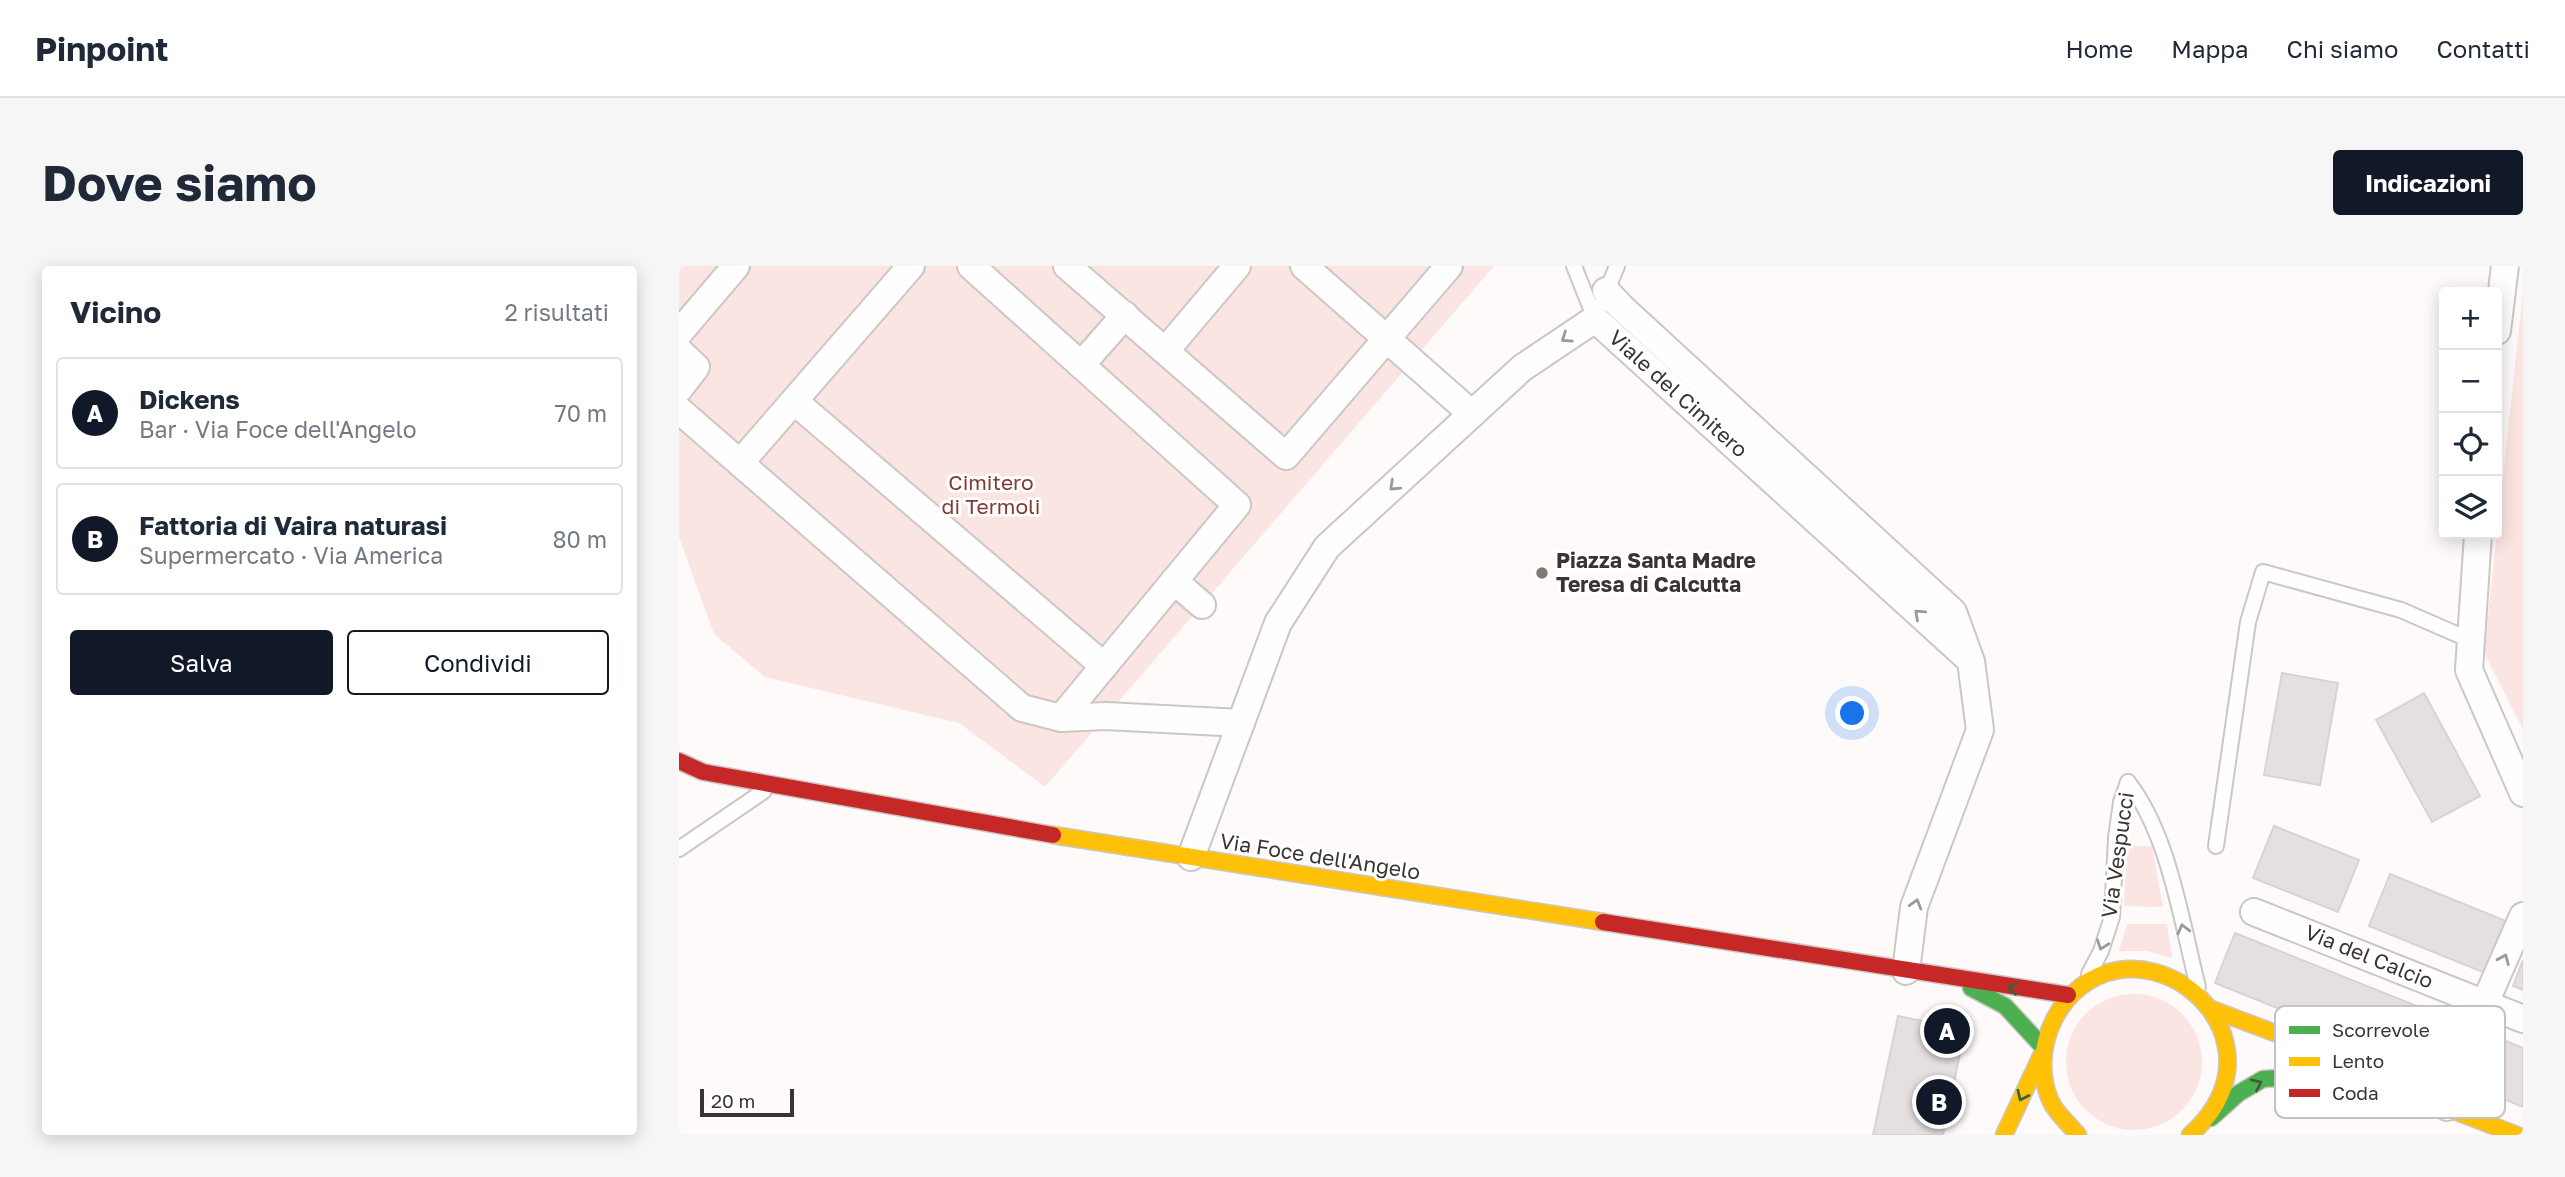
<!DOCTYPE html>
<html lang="it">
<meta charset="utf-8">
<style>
:root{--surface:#fff;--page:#f6f6f7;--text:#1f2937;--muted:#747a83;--line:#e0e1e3;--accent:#111827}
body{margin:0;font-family:"Golos Text",sans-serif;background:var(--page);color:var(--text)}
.controls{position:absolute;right:21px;top:21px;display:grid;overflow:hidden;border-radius:7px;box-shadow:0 4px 18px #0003}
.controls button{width:63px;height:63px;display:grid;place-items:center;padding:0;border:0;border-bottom:2px solid var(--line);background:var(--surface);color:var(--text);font:35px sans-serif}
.scale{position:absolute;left:21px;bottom:18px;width:94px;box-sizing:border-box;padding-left:7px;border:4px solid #3b3332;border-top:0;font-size:19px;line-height:24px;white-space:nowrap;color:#3b3332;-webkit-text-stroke:5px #fff;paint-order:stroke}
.you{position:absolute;left:1174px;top:448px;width:24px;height:24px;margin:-18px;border:5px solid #fff;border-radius:50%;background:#1a73e8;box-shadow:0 0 0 10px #1a73e833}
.badge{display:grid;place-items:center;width:46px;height:46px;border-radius:50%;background:var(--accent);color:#fff;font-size:23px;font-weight:700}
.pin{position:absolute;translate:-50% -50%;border:4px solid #fff;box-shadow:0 2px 7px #0006}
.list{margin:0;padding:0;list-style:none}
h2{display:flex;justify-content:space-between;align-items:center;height:91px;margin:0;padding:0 28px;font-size:30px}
h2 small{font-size:23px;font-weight:400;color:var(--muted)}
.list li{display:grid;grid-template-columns:46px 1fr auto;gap:21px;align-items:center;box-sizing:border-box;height:112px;margin:0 14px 14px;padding:0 14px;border:2px solid var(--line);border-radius:7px}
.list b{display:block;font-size:26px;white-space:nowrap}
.list p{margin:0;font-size:23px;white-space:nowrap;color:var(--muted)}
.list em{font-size:23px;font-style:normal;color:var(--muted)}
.actions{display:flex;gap:14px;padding:21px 28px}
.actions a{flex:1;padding:16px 0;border:2px solid var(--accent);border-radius:7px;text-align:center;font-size:24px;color:var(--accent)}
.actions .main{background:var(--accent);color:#fff}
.icon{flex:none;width:38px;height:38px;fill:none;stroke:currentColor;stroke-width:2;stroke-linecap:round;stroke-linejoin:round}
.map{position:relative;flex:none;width:1844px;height:869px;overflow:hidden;border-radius:7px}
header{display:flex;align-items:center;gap:42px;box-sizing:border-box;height:98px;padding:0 35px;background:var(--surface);border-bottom:2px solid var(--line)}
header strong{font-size:33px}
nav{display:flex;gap:38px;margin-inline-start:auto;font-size:24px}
.intro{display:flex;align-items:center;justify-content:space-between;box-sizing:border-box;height:168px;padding:0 42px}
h1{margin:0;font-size:49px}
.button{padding:18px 32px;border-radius:7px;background:var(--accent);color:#fff;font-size:24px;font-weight:700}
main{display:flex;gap:42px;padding:0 42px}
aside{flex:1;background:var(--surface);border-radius:7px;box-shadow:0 4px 18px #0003}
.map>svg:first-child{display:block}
</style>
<header>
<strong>Pinpoint</strong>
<nav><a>Home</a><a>Mappa</a><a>Chi siamo</a><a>Contatti</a></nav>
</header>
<div class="intro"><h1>Dove siamo</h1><a class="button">Indicazioni</a></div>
<main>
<aside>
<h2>Vicino<small>2 risultati</small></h2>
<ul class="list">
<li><span class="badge">A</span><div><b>Dickens</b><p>Bar · Via Foce dell'Angelo</p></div><em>70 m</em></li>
<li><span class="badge">B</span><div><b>Fattoria di Vaira naturasi</b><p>Supermercato · Via America</p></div><em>80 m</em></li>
</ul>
<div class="actions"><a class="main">Salva</a><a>Condividi</a></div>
</aside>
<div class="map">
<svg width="1844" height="869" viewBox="0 0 1844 869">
<rect width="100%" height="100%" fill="#fdfaf9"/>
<g fill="#fbe5e2">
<path d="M0 0H815L366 521 280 457 86 411 35 368 0 271Z"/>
<path d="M1844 25V463L1805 387Z"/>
<path d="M1448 580H1473L1484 641 1445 640Z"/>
<path d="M1448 658H1488L1493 692 1468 685H1440Z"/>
<circle cx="1455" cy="796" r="68"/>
</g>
<g fill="#e5e0df" stroke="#d8d3d2" stroke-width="2">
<path d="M1603 407 1659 417 1641 519 1585 509Z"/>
<path d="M1745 427 1801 530 1753 556 1697 454Z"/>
<path d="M1595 560 1680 594 1659 646 1574 612Z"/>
<path d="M1711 608 1827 655 1806 707 1690 660Z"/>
<path d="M1556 667 1790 761 1769 811 1536 717Z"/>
<path d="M1844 694V724L1834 720Z"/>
<path d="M1219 750 1286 764 1264 869H1194Z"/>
<path d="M1806 766 1844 782V841L1785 817Z"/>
</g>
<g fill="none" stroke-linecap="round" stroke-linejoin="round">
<defs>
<g id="lane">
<path d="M895 0 916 53"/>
<path d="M916 53 938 0"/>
<path d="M1449 516C1490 568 1503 658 1519 721"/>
<path d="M1537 580 1569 356 1584 306 1722 344 1791 374"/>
<path d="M0 583 85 525"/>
<path d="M1410 708 1422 685 1433 651 1437 572 1442 536 1449 516"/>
</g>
<g id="street">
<path d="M292 0 558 239 382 452"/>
<path d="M388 0 607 190 770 0"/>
<path d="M625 0 793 148"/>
<path d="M927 25 942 41 1274 346 1290 390"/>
<path d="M1818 65 1826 0"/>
<path d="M0 67 57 0"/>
<path d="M487 84 558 0"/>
<path d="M0 85 17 101 0 123"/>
<path d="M402 99 446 49"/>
<path d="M115 135 425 400"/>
<path d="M0 144 343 442 382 452 427 450 562 457"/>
<path d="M61 197 232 0"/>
<path d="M1799 268 1790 404 1844 527"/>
<path d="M495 315 523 339"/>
<path d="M512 591 599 357 648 281 843 102 916 53 1292 395 1301 464 1235 641 1227 705"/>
<path d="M1575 646 1844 753"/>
<path d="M1768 841 1806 737 1844 650"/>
</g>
<g id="fast">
<path d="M1292 722 1326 740 1363 780"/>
<path d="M1532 852 1560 827 1584 813 1677 807"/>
</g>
<g id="slow">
<path d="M374 569 924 656"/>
<path d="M1532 743 1641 784 1677 807 1838 869"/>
<path d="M1325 869 1362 790"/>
<path d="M1399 869C1391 859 1378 848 1372 836 1348 784 1381 713 1440 704 1488 697 1538 732 1547 780 1554 815 1537 846 1511 869"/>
</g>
<g id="jam">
<path d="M0 495 24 506 374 569"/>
<path d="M924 656 1389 729"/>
</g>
</defs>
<use href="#lane" stroke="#ccc7c5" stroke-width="18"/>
<use href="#street" stroke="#ccc7c5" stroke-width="30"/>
<use href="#fast" stroke="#ccc7c5" stroke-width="19"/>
<use href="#slow" stroke="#ccc7c5" stroke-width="19"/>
<use href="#jam" stroke="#ccc7c5" stroke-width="19"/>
<use href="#lane" stroke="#fffefe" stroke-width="14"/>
<use href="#street" stroke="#fffefe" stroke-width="26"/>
<use href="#fast" stroke="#4caf50" stroke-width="16"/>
<use href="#slow" stroke="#ffc107" stroke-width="16"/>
<use href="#jam" stroke="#c62828" stroke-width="16"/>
</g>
<defs><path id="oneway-chevron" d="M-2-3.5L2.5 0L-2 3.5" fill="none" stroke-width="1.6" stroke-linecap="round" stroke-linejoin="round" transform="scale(1.75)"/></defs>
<g stroke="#9d9898">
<use href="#oneway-chevron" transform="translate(887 72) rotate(146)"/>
<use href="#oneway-chevron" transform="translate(715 220) rotate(137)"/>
<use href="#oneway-chevron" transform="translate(1240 348) rotate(-138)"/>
<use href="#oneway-chevron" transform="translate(1237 638) rotate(-74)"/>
<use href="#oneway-chevron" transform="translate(1504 663) rotate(-104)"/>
<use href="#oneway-chevron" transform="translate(1423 679) rotate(110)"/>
<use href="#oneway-chevron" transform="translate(1825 693) rotate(-67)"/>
</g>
<g stroke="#415e3c">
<use href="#oneway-chevron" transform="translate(1334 722) rotate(-173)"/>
<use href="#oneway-chevron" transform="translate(1578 818) rotate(-25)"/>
<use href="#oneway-chevron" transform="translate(1343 830) rotate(115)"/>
</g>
<circle fill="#7f7978" stroke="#fff" stroke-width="2.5" cx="863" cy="307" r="7"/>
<g text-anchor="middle" stroke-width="6" stroke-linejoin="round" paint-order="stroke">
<g font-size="21" fill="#3b3332" stroke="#fff">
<text transform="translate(999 128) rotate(42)" y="7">Viale del Cimitero</text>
<text transform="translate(1439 589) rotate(-82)" y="7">Via Vespucci</text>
<text transform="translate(641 591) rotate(9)" y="7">Via Foce dell'Angelo</text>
<text transform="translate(1690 691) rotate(22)" y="7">Via del Calcio</text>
</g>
<g font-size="21" fill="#833a32" stroke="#fff">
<text x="312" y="224">Cimitero<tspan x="312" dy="24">di Termoli</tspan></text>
</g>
<g font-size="21" font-weight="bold" fill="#3b3332" stroke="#fff" text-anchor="start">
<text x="877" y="302">Piazza Santa Madre<tspan x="877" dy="24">Teresa di Calcutta</tspan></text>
</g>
</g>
<rect x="1596" y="740" width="230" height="112" rx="10" fill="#fff" stroke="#c4c2c2" stroke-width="2"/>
<rect x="1610" y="760" width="31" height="8" fill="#4caf50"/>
<rect x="1610" y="791" width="31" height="9" fill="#ffc107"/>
<rect x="1610" y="823" width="31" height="8" fill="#c62828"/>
<g font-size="19" fill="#3b3332">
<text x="1653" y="771">Scorrevole</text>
<text x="1653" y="802">Lento</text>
<text x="1653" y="834">Coda</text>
</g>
</svg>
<div class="controls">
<button>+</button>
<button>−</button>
<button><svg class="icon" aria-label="locate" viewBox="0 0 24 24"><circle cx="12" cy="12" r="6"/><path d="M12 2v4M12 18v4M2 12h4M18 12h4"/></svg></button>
<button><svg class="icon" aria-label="layers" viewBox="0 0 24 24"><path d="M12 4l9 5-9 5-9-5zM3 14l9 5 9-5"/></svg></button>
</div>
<div class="scale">20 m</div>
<div class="you"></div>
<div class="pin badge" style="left:1268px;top:765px">A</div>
<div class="pin badge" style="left:1260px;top:836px">B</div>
</div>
</main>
